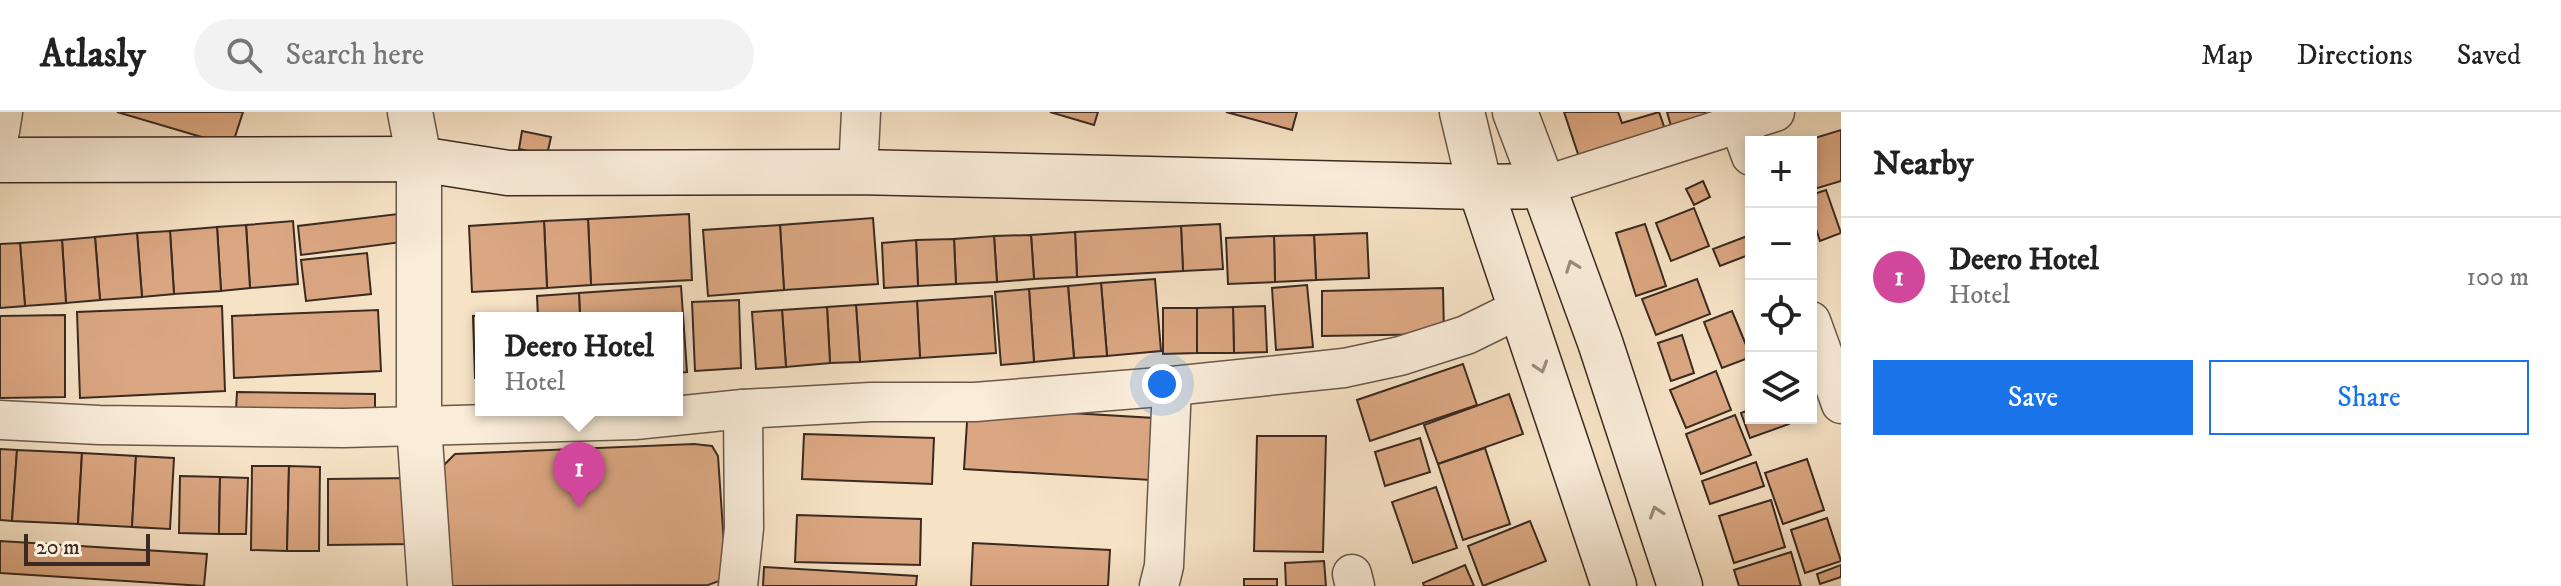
<!DOCTYPE html>
<meta charset="utf-8">
<style>
:root{--surface:#fff;--page:#f2f2f2;--text:#222;--muted:#767676;--line:#e0e0e0;--accent:#1a73e8}
body{margin:0;font-family:"IM FELL DW Pica",serif;background:var(--page);color:var(--text)}
.controls{position:absolute;right:24px;top:24px;display:grid;overflow:hidden;border-radius:0px;box-shadow:0 4px 12px #0003}
.controls button{width:72px;height:72px;display:grid;place-items:center;padding:0;border:0;border-bottom:2px solid var(--line);background:var(--surface);color:var(--text);font:40px sans-serif}
.scale{position:absolute;left:24px;bottom:20px;width:126px;box-sizing:border-box;padding-left:8px;border:4px solid #3a2a21;border-top:0;font-size:22px;line-height:28px;white-space:nowrap;color:#3a2a21;-webkit-text-stroke:6px #f9ecd9;paint-order:stroke}
.you{position:absolute;left:1162px;top:272px;width:28px;height:28px;margin:-20px;border:6px solid #fff;border-radius:50%;background:#1a73e8;box-shadow:0 0 0 12px #1a73e833}
.badge{display:grid;place-items:center;width:52px;height:52px;border-radius:50%;background:var(--accent);color:#fff;font-size:26px;font-weight:700}
.pin{position:absolute;translate:-50% -66px;filter:drop-shadow(0 2px 4px #0008)}
.pin::after{content:'';position:absolute;top:42px;width:28px;height:24px;background:inherit;clip-path:polygon(0 0,100% 0,50% 100%)}
.popup{position:absolute;left:475px;top:200px;width:208px;height:104px;box-sizing:border-box;display:grid;place-content:center;border-radius:0px;background:var(--surface);filter:drop-shadow(0 2px 6px #0005);font-size:26px;white-space:nowrap;color:var(--muted)}
.popup b{font-size:30px;color:var(--text)}
.popup::after{content:'';position:absolute;left:50%;top:100%;margin-left:-16px;border:16px solid transparent;border-top-color:var(--surface)}
.list{margin:0;padding:0;list-style:none}
h2{display:flex;justify-content:space-between;align-items:center;height:104px;margin:0;padding:0 32px;font-size:34px}
h2 small{font-size:26px;font-weight:400;color:var(--muted)}
.list li{display:grid;grid-template-columns:52px 1fr auto;gap:24px;align-items:center;box-sizing:border-box;height:120px;padding:0 32px;border-top:2px solid var(--line)}
.list b{display:block;font-size:30px;white-space:nowrap}
.list p{margin:0;font-size:26px;white-space:nowrap;color:var(--muted)}
.list em{font-size:26px;font-style:normal;color:var(--muted)}
.actions{display:flex;gap:16px;padding:24px 32px}
.actions a{flex:1;padding:18px 0;border:2px solid var(--accent);border-radius:0px;text-align:center;font-size:28px;color:var(--accent)}
.actions .main{background:var(--accent);color:#fff}
.icon{flex:none;width:44px;height:44px;fill:none;stroke:currentColor;stroke-width:2;stroke-linecap:round;stroke-linejoin:round}
.map{position:relative;flex:none;width:1841px;height:474px;overflow:hidden}
header{display:flex;align-items:center;gap:48px;box-sizing:border-box;height:112px;padding:0 40px;background:var(--surface);border-bottom:2px solid var(--line)}
header strong{font-size:38px}
nav{display:flex;gap:44px;margin-inline-start:auto;font-size:28px}
.search{width:560px;height:72px;background:var(--page);display:flex;align-items:center;gap:20px;box-sizing:border-box;padding:0 28px;border-radius:44px;color:var(--muted);font-size:30px}
main{display:flex}
aside{flex:1;background:var(--surface)}
.map>svg:first-child{display:block}
</style>
<header>
<strong>Atlasly</strong>
<div class="search"><svg class="icon" aria-label="search" viewBox="0 0 24 24"><circle cx="10" cy="10" r="6"/><path d="M15 15l6 6"/></svg>Search here</div>
<nav><a>Map</a><a>Directions</a><a>Saved</a></nav>
</header>
<main>
<div class="map">
<svg width="1841" height="474" viewBox="0 0 1841 474">
<rect width="100%" height="100%" fill="#f6e2c5"/>
<filter id="stains"><feTurbulence type="fractalNoise" baseFrequency=".0025" numOctaves="4"/><feColorMatrix values="0 0 0 0 .2 0 0 0 0 .09 0 0 0 0 .02 0 0 0 .5 -.17"/></filter>
<radialGradient id="worn" r=".72"><stop offset=".6" stop-color="#630" stop-opacity="0"/><stop offset="1" stop-color="#630" stop-opacity=".3"/></radialGradient>
<g fill="#dba782" stroke="#3a2a21" stroke-width="2">
<path d="M117 0H243L232 34Z"/>
<path d="M1050 0H1098L1094 13Z"/>
<path d="M1226 0H1297L1292 18Z"/>
<path d="M1564 0H1618L1622 11 1659 0 1666 20 1580 48Z"/>
<path d="M1667 0H1705L1706 2 1671 14Z"/>
<path d="M1841 18V69L1811 78V30H1802Z"/>
<path d="M522 19 551 25 547 43 519 37Z"/>
<path d="M1703 69 1710 85 1694 93 1686 77Z"/>
<path d="M1826 78 1841 121 1820 129 1811 102V83Z"/>
<path d="M1694 96 1709 134 1671 149 1656 111Z"/>
<path d="M398 102 402 130 301 143 298 114Z"/>
<path d="M689 102 692 168 591 173 588 107Z"/>
<path d="M873 106 878 172 784 178 780 113Z"/>
<path d="M588 107 591 173 547 176 544 109Z"/>
<path d="M293 109 298 172 250 176 246 113Z"/>
<path d="M544 109 547 176 472 180 469 114Z"/>
<path d="M1220 112 1223 157 1183 159 1181 114Z"/>
<path d="M1645 112 1666 174 1636 184 1616 121Z"/>
<path d="M246 113 250 176 221 179 217 115Z"/>
<path d="M780 113 784 178 708 184 703 118Z"/>
<path d="M1181 114 1183 159 1077 165 1075 120Z"/>
<path d="M217 115 221 179 174 182 170 119Z"/>
<path d="M170 119 174 182 142 185 137 121Z"/>
<path d="M1075 120 1077 165 1034 167 1031 123Z"/>
<path d="M137 121 142 185 100 188 95 125Z"/>
<path d="M1367 121 1369 166 1316 168 1314 123Z"/>
<path d="M1031 123 1034 167 997 170 994 124Z"/>
<path d="M1314 123 1316 168 1275 170 1274 124Z"/>
<path d="M1750 123 1751 142 1720 154 1713 137Z"/>
<path d="M994 124 997 170 956 172 954 127Z"/>
<path d="M1274 124 1275 170 1228 172 1226 126Z"/>
<path d="M95 125 100 188 66 191 62 128Z"/>
<path d="M954 127 956 172 918 174 916 128Z"/>
<path d="M62 128 66 191 25 194 20 131Z"/>
<path d="M916 128 918 174 884 176 882 131Z"/>
<path d="M20 131 25 194 0 196V132Z"/>
<path d="M367 141 371 182 306 189 301 148Z"/>
<path d="M1155 167 1161 239 1107 244 1101 171Z"/>
<path d="M1697 167 1710 202 1656 223 1642 187Z"/>
<path d="M1101 171 1107 244 1074 246 1068 174Z"/>
<path d="M1307 173 1313 235 1276 238 1272 176Z"/>
<path d="M681 174 687 260 677 261V206H580L579 181Z"/>
<path d="M1068 174 1074 246 1034 250 1029 177Z"/>
<path d="M1443 176 1444 222 1322 224V179Z"/>
<path d="M1029 177 1034 250 1001 253 995 180Z"/>
<path d="M579 181 580 206H538L537 184Z"/>
<path d="M992 184 996 241 920 246 917 189Z"/>
<path d="M739 188 741 256 695 259 692 190Z"/>
<path d="M917 189 920 246 860 250 856 193Z"/>
<path d="M856 193 860 250 830 251 827 195Z"/>
<path d="M222 194 225 279 80 286 77 200Z"/>
<path d="M1265 194 1267 240 1234 241 1233 195Z"/>
<path d="M827 195 830 251 786 255 782 198Z"/>
<path d="M1233 195 1234 241H1197V196Z"/>
<path d="M1163 196H1197V241L1163 242Z"/>
<path d="M378 198 381 259 234 266 232 204Z"/>
<path d="M782 198 786 255 756 257 752 200Z"/>
<path d="M1732 199 1751 245 1722 256 1704 210Z"/>
<path d="M526 202V206H481V266H475L473 204Z"/>
<path d="M65 203V285L0 286V204Z"/>
<path d="M1682 223 1694 261 1671 269 1658 231Z"/>
<path d="M1463 252 1477 293 1370 329 1357 288Z"/>
<path d="M1716 259 1731 298 1686 316 1670 278Z"/>
<path d="M237 280 375 282V300L236 298Z"/>
<path d="M1509 282 1523 322 1438 352 1424 313Z"/>
<path d="M968 295 1154 306 1151 368 964 357Z"/>
<path d="M1751 297V306H1787L1789 312 1750 326 1741 301Z"/>
<path d="M1735 303 1751 343 1701 362 1686 322Z"/>
<path d="M804 322 934 326 932 372 802 367Z"/>
<path d="M1257 324H1326L1323 440 1254 439Z"/>
<path d="M1420 326 1430 360 1385 374 1375 340Z"/>
<path d="M694 332 712 334 718 344 726 462 722 468 708 473 448 474 439 358 455 342Z"/>
<path d="M1485 336 1510 412 1463 428 1438 352Z"/>
<path d="M0 337 17 338 12 409 0 408Z"/>
<path d="M17 338 82 341 78 412 12 409Z"/>
<path d="M82 341 136 344 132 415 78 412Z"/>
<path d="M136 344 174 346 170 417 132 415Z"/>
<path d="M1807 347 1824 398 1783 412 1765 361Z"/>
<path d="M1756 350 1764 374 1710 392 1702 369Z"/>
<path d="M252 354H289L287 439 251 438Z"/>
<path d="M289 354 320 355 319 439H287Z"/>
<path d="M180 364 220 365 219 422 179 421Z"/>
<path d="M220 365 248 366 246 422H219Z"/>
<path d="M414 366V432L328 433V367Z"/>
<path d="M1436 375 1457 436 1413 451 1392 390Z"/>
<path d="M1771 388 1785 435 1734 451 1719 404Z"/>
<path d="M797 403 921 407 920 453 795 450Z"/>
<path d="M1827 406 1841 449 1805 461 1791 418Z"/>
<path d="M1530 409 1546 449 1483 474 1468 434Z"/>
<path d="M0 429 207 442 204 474 0 461Z"/>
<path d="M973 431 1110 438 1108 474H971Z"/>
<path d="M1791 440 1801 474H1739L1734 458Z"/>
<path d="M1324 449 1326 474H1286L1285 451Z"/>
<path d="M1465 453 1474 474H1424L1423 471Z"/>
<path d="M1841 453V465L1820 472 1817 462Z"/>
<path d="M764 455 917 464 916 474H763Z"/>
<rect x="1244" y="467" width="33" height="7"/>
</g>
<g fill="none" stroke-linecap="round" stroke-linejoin="round">
<defs>
<g id="minor">
<path d="M1735 0 1751 44"/>
<path d="M0 19 3 0"/>
<path d="M858 60 861 0"/>
<path d="M1543 74 1775 0"/>
<path d="M1811 209 1841 292"/>
<path d="M0 308 99 313 344 316 635 308 743 297 871 290H975L1172 274 1344 256 1400 244 1466 223 1521 196"/>
<path d="M1352 462 1355 474"/>
<path d="M738 474 744 416 743 297"/>
<path d="M1159 474 1164 454 1172 274"/>
</g>
<g id="tertiary">
<path d="M410 0 419 47V313L430 474"/>
<path d="M1462 0 1480 75"/>
<path d="M1515 0 1543 74"/>
</g>
<g id="secondary">
<path d="M0 48 419 47 508 61 858 60 1480 75 1543 74 1600 230 1680 474"/>
<path d="M1480 75 1614 474"/>
</g>
</defs>
<use href="#minor" stroke="#69584a" stroke-width="41"/>
<use href="#tertiary" stroke="#69584a" stroke-width="47"/>
<use href="#secondary" stroke="#3a2a21" stroke-width="47"/>
<use href="#minor" stroke="#f9ecd9" stroke-width="38"/>
<use href="#tertiary" stroke="#f9ecd9" stroke-width="44"/>
<use href="#secondary" stroke="#f9ecd9" stroke-width="44"/>
</g>
<defs><path id="oneway-chevron" d="M-2-3.5L2.5 0L-2 3.5" fill="none" stroke-width="1.6" stroke-linecap="round" stroke-linejoin="round" transform="scale(2)"/></defs>
<g stroke="#9a8b7d">
<use href="#oneway-chevron" transform="translate(1572 154) rotate(-110)"/>
<use href="#oneway-chevron" transform="translate(1541 255) rotate(72)"/>
<use href="#oneway-chevron" transform="translate(1656 400) rotate(-108)"/>
</g>
<rect width="100%" height="100%" filter="url(#stains)"/>
<rect width="100%" height="100%" fill="url(#worn)"/>
</svg>
<div class="controls">
<button>+</button>
<button>−</button>
<button><svg class="icon" aria-label="locate" viewBox="0 0 24 24"><circle cx="12" cy="12" r="6"/><path d="M12 2v4M12 18v4M2 12h4M18 12h4"/></svg></button>
<button><svg class="icon" aria-label="layers" viewBox="0 0 24 24"><path d="M12 4l9 5-9 5-9-5zM3 14l9 5 9-5"/></svg></button>
</div>
<div class="scale">20 m</div>
<div class="you"></div>
<div class="pin badge" style="left:579px;top:396px;background:#d1479c">1</div>
<div class="popup"><b>Deero Hotel</b>Hotel</div>
</div>
<aside>
<h2>Nearby<small></small></h2>
<ul class="list">
<li><span class="badge" style="background:#d1479c">1</span><div><b>Deero Hotel</b><p>Hotel</p></div><em>100 m</em></li>
</ul>
<div class="actions"><a class="main">Save</a><a>Share</a></div>
</aside>
</main>
